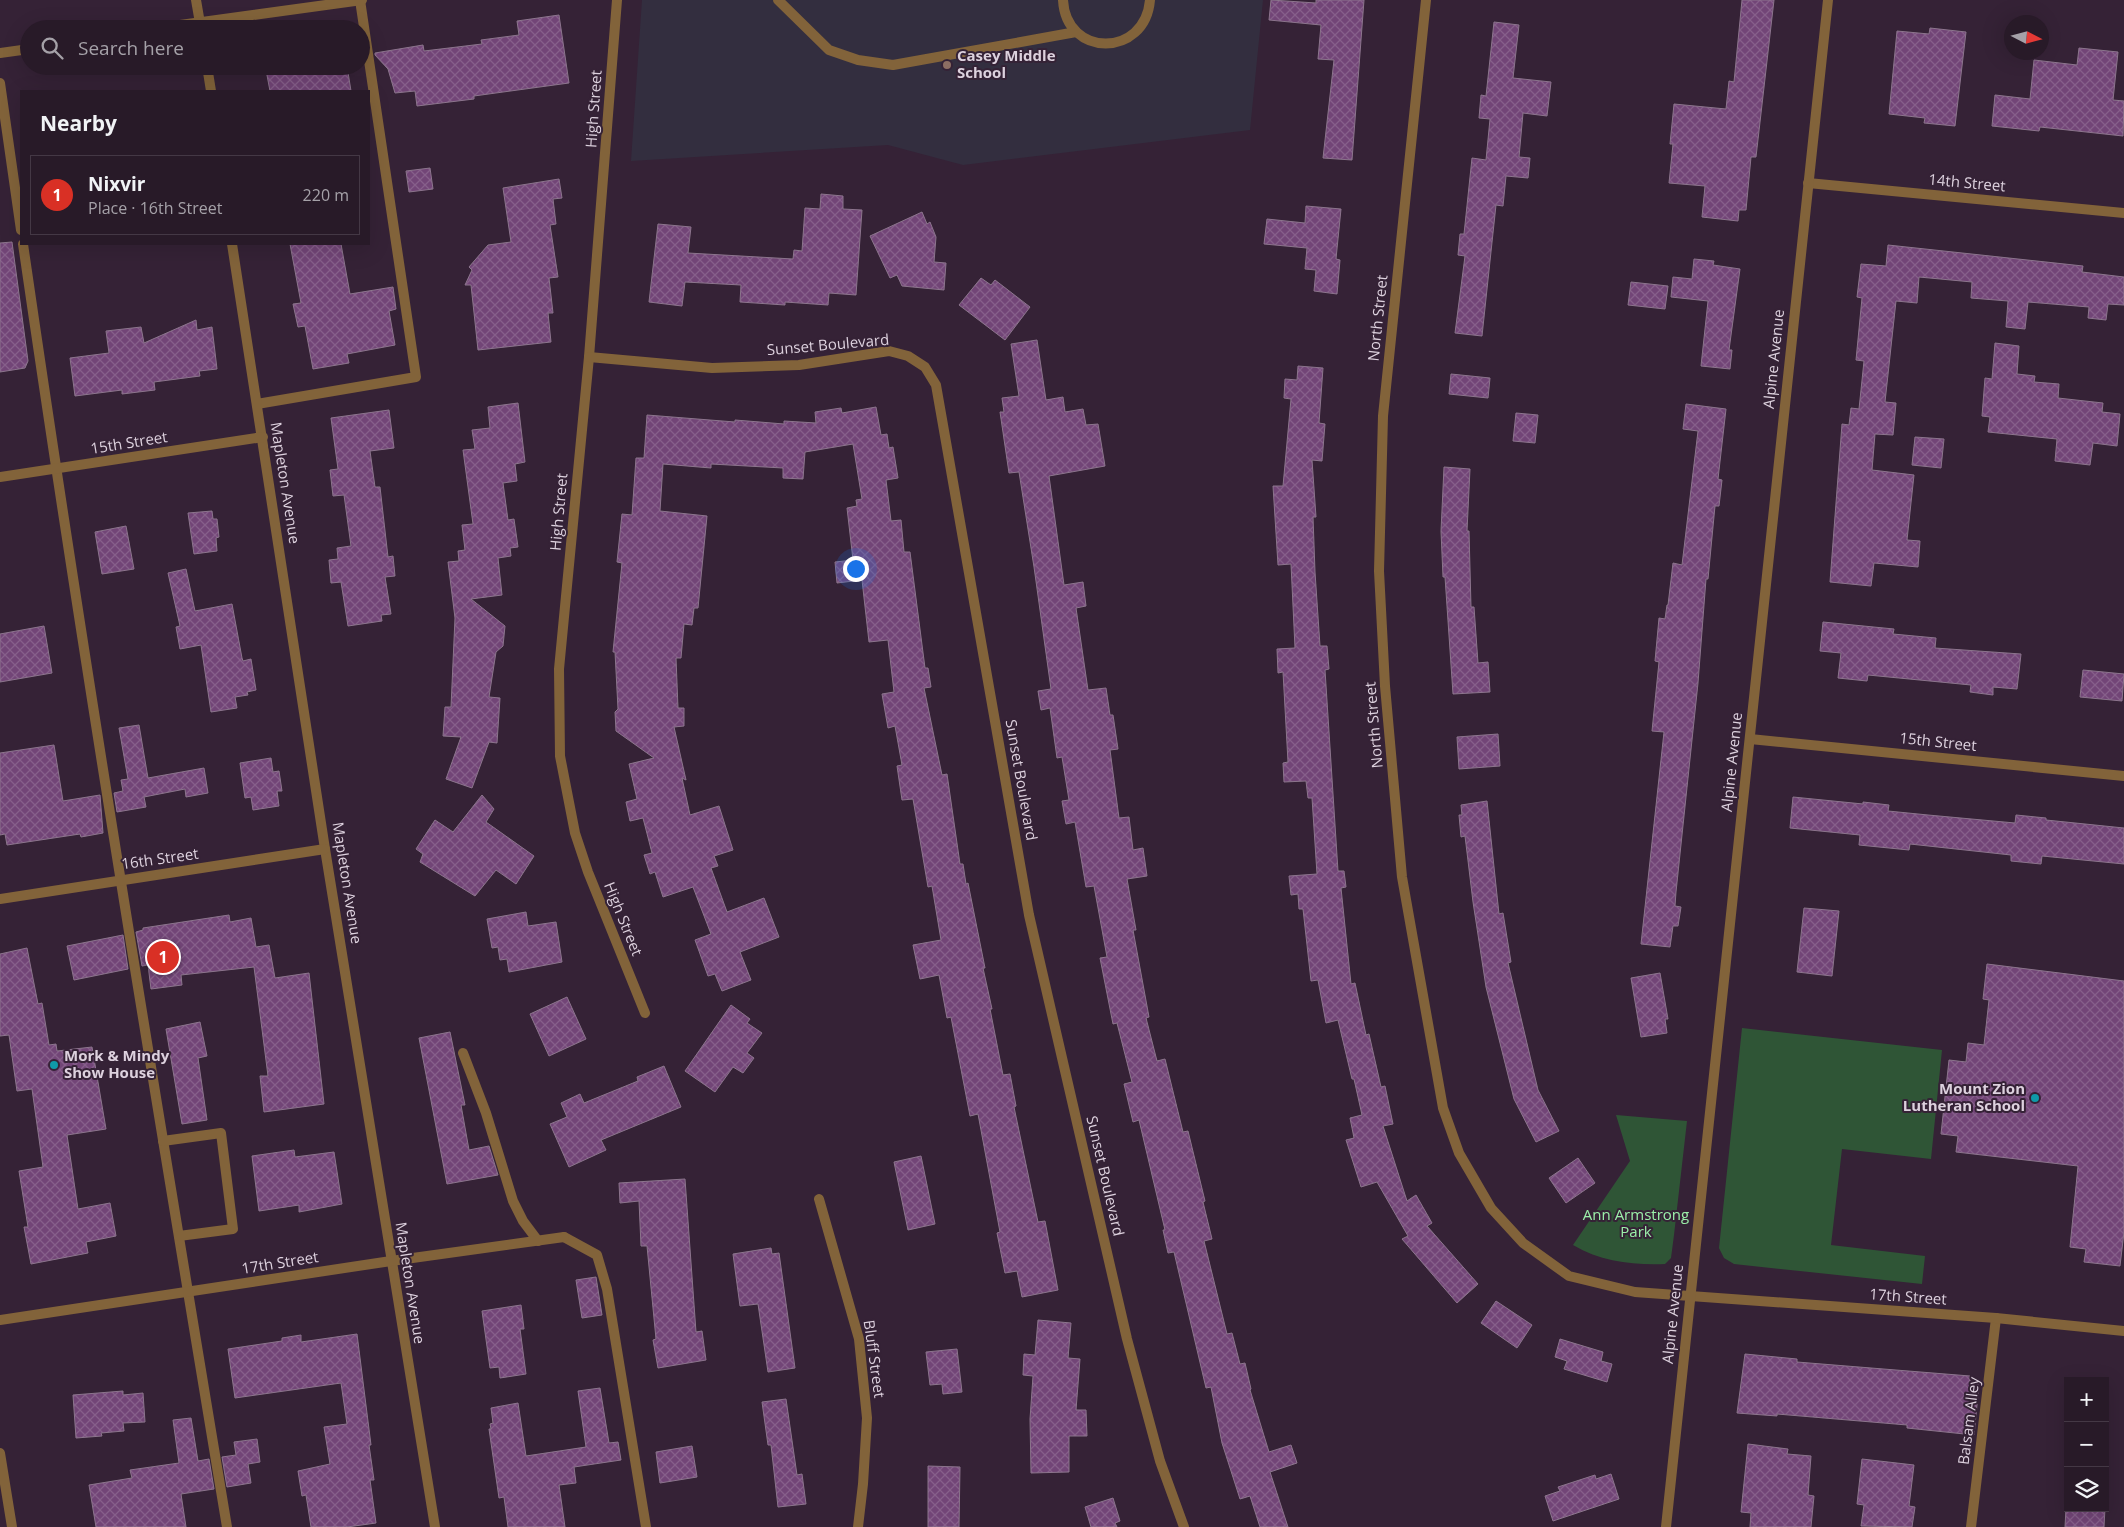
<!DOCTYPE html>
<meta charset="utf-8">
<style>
:root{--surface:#281a28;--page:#342734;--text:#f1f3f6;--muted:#a5a1a8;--line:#443845;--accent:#d93025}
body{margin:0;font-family:"Open Sans",sans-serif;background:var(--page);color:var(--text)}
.controls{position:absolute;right:15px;bottom:15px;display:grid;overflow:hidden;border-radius:0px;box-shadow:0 5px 20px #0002}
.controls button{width:45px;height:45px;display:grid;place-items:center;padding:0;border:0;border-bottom:1px solid var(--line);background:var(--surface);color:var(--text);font:25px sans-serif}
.compass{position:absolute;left:2004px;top:15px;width:45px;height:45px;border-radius:50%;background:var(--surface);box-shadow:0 5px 20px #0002;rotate:96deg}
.you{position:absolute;left:855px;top:568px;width:18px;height:18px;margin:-12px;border:4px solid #fff;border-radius:50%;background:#1a73e8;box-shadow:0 0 0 8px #1a73e833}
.badge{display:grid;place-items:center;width:32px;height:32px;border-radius:50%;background:var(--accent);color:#fff;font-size:16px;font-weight:700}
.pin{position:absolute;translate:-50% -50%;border:2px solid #fff;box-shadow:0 1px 5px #0006}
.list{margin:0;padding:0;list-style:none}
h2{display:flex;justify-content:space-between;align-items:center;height:65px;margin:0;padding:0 20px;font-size:21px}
h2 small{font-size:16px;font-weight:400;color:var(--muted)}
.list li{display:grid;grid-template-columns:32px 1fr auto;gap:15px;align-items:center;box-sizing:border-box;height:80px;margin:0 10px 10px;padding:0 10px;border:1px solid var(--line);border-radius:0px}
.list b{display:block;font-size:19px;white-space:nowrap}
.list p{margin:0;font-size:16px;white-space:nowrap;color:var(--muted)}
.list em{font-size:16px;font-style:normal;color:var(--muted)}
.icon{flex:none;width:28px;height:28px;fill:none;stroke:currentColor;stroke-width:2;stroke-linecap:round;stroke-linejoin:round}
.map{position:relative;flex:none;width:2124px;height:1527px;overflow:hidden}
.search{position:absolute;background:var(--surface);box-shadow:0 5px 20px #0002;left:20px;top:20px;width:350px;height:55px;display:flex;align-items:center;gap:12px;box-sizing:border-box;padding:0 18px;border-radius:28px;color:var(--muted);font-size:19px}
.panel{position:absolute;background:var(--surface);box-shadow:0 5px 20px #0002;left:20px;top:90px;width:350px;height:155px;border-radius:0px}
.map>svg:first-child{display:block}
</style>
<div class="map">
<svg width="2124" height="1527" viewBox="0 0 2124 1527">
<defs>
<pattern id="building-cross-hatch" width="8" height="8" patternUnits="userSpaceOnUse" patternTransform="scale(1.25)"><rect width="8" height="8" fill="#724577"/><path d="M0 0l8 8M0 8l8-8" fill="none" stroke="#865f8a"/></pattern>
</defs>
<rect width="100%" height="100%" fill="#352236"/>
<path fill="#332e3f" d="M642 0H1263L1250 130 963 165 888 145 631 161Z"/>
<g fill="#2f5536">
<path d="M1742 1028 1942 1050 1931 1159 1842 1149 1831 1245 1925 1256 1922 1284 1734 1264 1724 1258 1719 1248Z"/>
<path d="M1616 1115 1687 1121 1674 1235 1671 1258 1665 1264C1632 1265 1602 1262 1573 1245L1630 1161Z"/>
</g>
<g fill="url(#building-cross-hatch)" stroke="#8c758d">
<path d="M1271 0 1316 3V0H1364L1352 160 1323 158 1334 60 1318 59 1321 25 1269 20Z"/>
<path d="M1742 0H1774L1756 157H1751L1746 210H1739L1738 221 1702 217 1705 186 1669 183 1673 144H1670L1674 104 1726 109 1729 81 1734 82Z"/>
<path d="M559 15 569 83 474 96V99L417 106 415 91 395 93 388 69 375 55V53L423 45 424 51 482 44 481 40 519 35 517 21Z"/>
<path d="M1494 22 1519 25 1513 78 1551 82 1547 116 1523 113 1519 157 1530 158 1528 178 1506 176 1503 206 1496 205 1482 336 1455 333 1465 256 1458 255 1460 234H1464L1472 158 1486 160 1490 119 1479 118 1481 95 1486 96Z"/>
<path d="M1930 28 1966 32 1955 126 1924 123 1925 118 1889 114 1897 31 1929 34Z"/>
<path d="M2079 48 2118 52 2113 100 2124 101 2123 136 2040 127 2039 131 1992 126 1995 95 2030 99 2034 60 2077 65Z"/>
<path d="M287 66H347L351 91H270L266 70Z"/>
<path d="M430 168 433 189 409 192 406 171Z"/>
<path d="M559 179 562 198 553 199 556 224 550 225 558 277 549 278 553 313H548L551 342 478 350 471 285H465L472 270 469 267 488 245 511 242 503 188Z"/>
<path d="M821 194 843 196V209L862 210 856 295 829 293 828 305 785 302V305L740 302 741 285 685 282 682 306 649 302 658 224 691 227 688 253 793 259 794 250 802 251 805 208 820 209Z"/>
<path d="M1306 206 1341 209 1336 259 1340 260 1337 294 1314 291 1316 270 1305 269 1307 248 1264 244 1267 219 1305 223Z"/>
<path d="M922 212 927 224 930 222 936 237 934 262 946 263 944 290 902 286 897 275 890 278 870 236Z"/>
<path d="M12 242 28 361 25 368 0 372V243Z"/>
<path d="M290 244H341L350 294 393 287 396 309 389 311 395 345 347 354 349 363 313 369 305 326 298 327 293 304 301 303Z"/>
<path d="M1888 245 2083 266 2082 272 2124 277V305L2108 304 2106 320 2088 318 2089 307 2028 302 2025 329 2006 327 2008 301 1971 298 1972 282 1919 277 1917 303 1896 301 1885 402 1896 403 1893 435 1875 434 1872 470 1914 475 1907 540 1920 541 1918 567 1874 563 1871 586 1830 582 1842 424 1849 425 1851 408 1859 409 1864 361 1856 360 1862 298 1857 297 1861 264 1886 266Z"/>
<path d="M1694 259 1714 261 1713 265 1740 269 1729 350H1732L1730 369 1701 366 1708 301 1671 297 1673 277 1692 279Z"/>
<path d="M981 278 991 285 995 280 1030 307 1005 340 959 305Z"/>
<path d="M1631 282 1668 286 1665 309 1628 305Z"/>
<path d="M196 320 197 330 212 327 217 369 199 371 200 376 154 382 155 390 122 394V390L75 396 70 358 109 353 106 331 141 327 144 343Z"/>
<path d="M1037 340 1046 400 1063 397 1065 412 1083 409 1086 425 1098 424 1105 466 1049 476 1064 585 1083 582 1086 606 1076 608 1088 690 1106 688 1110 715H1113L1118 749 1110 750 1119 818 1129 817 1133 850 1143 848 1147 876 1127 879 1136 930H1133L1149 1017 1146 1018 1157 1061 1165 1059 1183 1132 1188 1131 1205 1201 1203 1202 1212 1239 1204 1241 1227 1334 1232 1333 1240 1364 1245 1363 1251 1389 1250 1390 1269 1452 1291 1445 1297 1463 1270 1472 1288 1527H1260L1250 1496 1240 1499 1222 1443 1211 1387 1206 1388 1174 1252 1168 1253 1163 1230H1165L1139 1120 1133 1122 1124 1084 1132 1082 1117 1023 1113 1024 1100 958 1107 957 1094 886 1086 887 1075 822 1066 824 1062 801 1069 800 1062 757 1057 758 1050 708 1041 710 1038 691 1051 689 1034 567 1019 472 1009 473 1000 412H1004L1002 398 1019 396 1011 344Z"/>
<path d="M1995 343 2019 346 2017 374 2035 376 2034 382 2059 384 2058 398 2103 403 2102 412 2120 414 2117 446 2093 443 2090 465 2055 461 2057 439 1988 432 1990 417 1982 416 1985 378 1992 379Z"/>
<path d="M1298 366 1323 368 1319 423 1325 424 1322 461 1312 460 1316 517H1313L1315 572 1320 646H1327L1329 669 1325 670 1338 871H1344L1346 887 1341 888 1351 984 1355 983 1366 1035 1369 1034 1381 1087 1385 1086 1393 1124 1383 1126 1407 1201 1416 1195 1432 1223 1427 1226 1478 1284 1457 1303 1402 1239 1408 1236 1377 1182 1361 1187 1346 1140 1354 1138 1350 1118 1362 1115 1354 1079H1352L1338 1020 1326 1023 1318 980 1311 981 1303 909H1299L1298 894 1291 895 1289 876 1317 874 1312 798H1308L1306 781 1284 782 1283 763 1288 762 1283 672 1278 673 1277 649 1295 648 1291 564 1278 565 1273 486H1283L1291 399 1284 398 1285 379 1297 380Z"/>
<path d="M1451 374 1490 378 1488 398 1449 394Z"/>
<path d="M518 403 525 462 515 464 517 481 503 483 508 520 514 519 518 547 510 548 511 556 498 558 502 595 471 599 505 626 503 646 496 652 489 697 500 698 497 743 489 742 472 788 446 779 461 737 443 736 445 707H451L455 618 448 562 459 561 458 551 465 550 462 525 473 524 463 450 475 449 472 430 490 428 488 407Z"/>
<path d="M1686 404 1726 409 1718 479 1722 480 1719 506H1715L1708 579H1706L1698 683 1676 892 1675 906 1681 907 1678 926H1673L1670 947 1641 944 1664 732 1652 731 1659 662 1655 661 1659 618 1665 619 1667 605H1668L1673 563 1682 565 1698 431 1683 429Z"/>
<path d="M876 407 881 435 887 434 889 448 893 447 898 478 886 480 891 521 901 520 904 552H910L925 668H928L931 687 924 688 942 775 947 774 960 864H963L966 884 968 883 985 968H983L992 1009H990L1003 1075 1010 1074 1016 1106 1014 1107 1038 1222 1045 1221 1058 1290 1022 1297 1017 1271 1005 1273 997 1233 1000 1232 978 1114 970 1116 951 1017 947 1018 939 975 920 979 913 945 941 940 932 886 928 887 913 799 902 800 897 766 902 765 895 726 888 728 882 694 894 692 888 640 869 642 862 580 837 583 835 562 853 560 847 508 857 506 856 500 862 499 853 444 805 452 803 479 783 478V468L711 464V468L663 464 660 511 707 516 698 608H694L692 625 684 624 681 658H676L678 708H684V726L674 727 686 780 682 778 690 815 719 806 733 850 714 856 718 866 711 868 727 912 764 898 779 937 740 952 751 980 722 991 715 974 708 976 695 940 711 934 693 887 663 897 655 872 650 874 644 855 652 853 643 818 630 821 626 802 637 799 629 764 654 758 616 731 615 712 618 709 615 652H613L622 563 617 562 622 514 632 515 636 458H644L647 415 735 422V420L784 424V421L816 423 815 412 841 408 842 413Z"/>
<path d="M389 410 394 448 370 451 375 487H380L388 557 393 556 395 576 385 577 391 614 381 615 382 621 348 626 341 582 331 583 329 560 338 559 337 548 351 546 344 495 333 496 330 470 338 469 331 418Z"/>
<path d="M1516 413 1538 415 1535 443 1513 441Z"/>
<path d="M1915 437 1944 439 1941 468 1912 465Z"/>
<path d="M1444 467 1470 469 1467 531H1469L1471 607H1474L1478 663 1488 662 1490 692 1453 694 1445 577H1443L1441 531Z"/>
<path d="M212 511 213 519H217L219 537 216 538 217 551 194 554 188 513Z"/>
<path d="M126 526 134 569 102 574 95 532Z"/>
<path d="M186 569 195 611 232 604 242 658 243 661 251 659 256 690 247 692 248 695 235 697 237 708 211 712 201 645 180 649 176 627 180 626 168 573Z"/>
<path d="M1823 622 1894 629 1893 634 1936 638 1935 648 2021 654 2017 689 1993 687V695L1970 692 1971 685 1868 675 1867 681 1838 678 1841 653 1820 651Z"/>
<path d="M44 626 52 673 0 682V634Z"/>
<path d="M2083 670 2124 674 2122 701 2080 697Z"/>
<path d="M139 725 148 778 204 768 208 793 186 797 185 789 144 797 146 807 117 812 114 793 123 791 121 780 128 779 119 728Z"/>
<path d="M1498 734 1500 766 1459 769 1457 737Z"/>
<path d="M54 745 63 801 100 795 103 833 81 837 80 834 7 845 5 834 0 835V753Z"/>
<path d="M271 758 273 772 279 771 282 791H277L279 806 253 810 251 797 245 798 240 763Z"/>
<path d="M482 795 494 809 486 822 534 856 516 884 496 870 475 896 420 862 423 854 416 849 435 820 453 832Z"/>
<path d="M1793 797 1863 804V802L1889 805 1888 811 1928 815 2015 823 2016 815 2046 818V820L2124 828V864L2042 856 2041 864 2011 861V855L1910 844 1909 850 1859 845 1860 835 1790 828Z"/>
<path d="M1487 801 1499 914 1503 913 1511 962 1508 963 1538 1090 1559 1131 1536 1142 1514 1099 1486 987 1473 902 1465 836 1461 837 1459 815H1462L1461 805Z"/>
<path d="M1804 908 1839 911 1832 976 1797 972Z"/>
<path d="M526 912 528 926 556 922 562 962 509 972 507 959 500 960 498 947 492 948 487 919Z"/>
<path d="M229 915 230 922 251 918 256 947 269 945 275 978 309 973 324 1104 264 1112 260 1076H268L254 967 181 975 182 985 151 989 148 965 142 966 136 932 143 930V928Z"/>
<path d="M123 935 128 969 74 980 67 946Z"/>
<path d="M27 948 38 1004 42 1003 49 1045 56 1044 57 1051 92 1047 106 1129 67 1135 78 1209 110 1203 116 1236 86 1242 88 1253 31 1264 24 1227H28L19 1171 43 1167 32 1089 17 1091 9 1035 0 1036V954Z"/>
<path d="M1987 964 2124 981V1232L2120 1266 2084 1262 2086 1249 2070 1247 2078 1166 1956 1152 1958 1136 1941 1134 1949 1060 1966 1062 1968 1043 1984 1045 1989 1000 1983 999Z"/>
<path d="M1660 973 1668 1019H1665L1667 1033 1641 1037 1631 978Z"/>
<path d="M567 997 586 1039 549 1056 530 1014Z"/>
<path d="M731 1005 750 1019 747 1023 762 1033 747 1053 754 1058 743 1073 733 1067 715 1092 685 1071Z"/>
<path d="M200 1022 207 1056 198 1058 207 1120 182 1124 166 1029Z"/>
<path d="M450 1032 465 1105H461L469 1150 489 1146 498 1175 447 1184 419 1038Z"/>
<path d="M664 1066 681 1107 601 1140 606 1150 569 1167 550 1124 567 1117 561 1103 580 1094 584 1103 638 1081 637 1077Z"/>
<path d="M294 1150 295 1157 334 1152 342 1204 299 1212V1205L259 1211 252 1156Z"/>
<path d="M921 1156 935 1224 908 1230 894 1162Z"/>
<path d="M1578 1158 1595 1183 1566 1203 1549 1178Z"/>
<path d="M685 1179 696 1332 702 1331 706 1360 658 1368 653 1340 656 1339 647 1246H641L639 1201 620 1203 619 1183Z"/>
<path d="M771 1248 772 1254 779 1253 795 1368 768 1372 758 1304 740 1306 733 1254Z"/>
<path d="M596 1277 602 1315 582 1318 576 1280Z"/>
<path d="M1496 1301 1532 1325 1517 1348 1481 1323Z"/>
<path d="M521 1305 524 1329H520L526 1374 500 1378 499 1367 490 1368 482 1311Z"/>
<path d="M1038 1320 1071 1323 1068 1358 1080 1359 1076 1410H1086L1087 1436H1069V1472L1031 1473 1030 1419 1033 1376 1023 1375 1024 1354 1035 1355Z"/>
<path d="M357 1334 371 1445H369L374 1480H370L376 1523 347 1527H311L306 1495 302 1496 298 1471 330 1464 324 1427 347 1424 341 1383 235 1398 228 1349 282 1341V1338L301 1335V1342Z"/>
<path d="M1560 1339 1603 1352 1601 1361 1612 1364 1607 1382 1564 1369 1567 1361 1555 1357Z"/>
<path d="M957 1349 962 1392 943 1394 942 1384 930 1385 926 1352Z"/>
<path d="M1745 1354 1797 1359V1362L1970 1376V1384L1979 1385 1974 1435 1907 1428V1425L1777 1414V1416L1737 1413Z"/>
<path d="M600 1388 609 1443 618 1442 621 1460 574 1467 576 1483 559 1485 565 1527H508L504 1497 499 1498 489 1429H491L490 1424 493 1423 491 1408 518 1403 526 1456 586 1447 578 1391Z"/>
<path d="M123 1391V1395L143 1393 145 1422 123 1423 124 1431 101 1433 102 1436 76 1438 73 1395Z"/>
<path d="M786 1399 797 1475 802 1474 806 1504 778 1507 771 1445H768L762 1402Z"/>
<path d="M191 1418 198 1461 209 1459 214 1489 181 1494 186 1527H96L89 1485 132 1478 130 1470 179 1463 173 1420Z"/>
<path d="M257 1439 260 1462 248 1464 251 1483 227 1487 222 1457 236 1455 234 1442Z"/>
<path d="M1748 1444 1788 1449 1787 1454 1811 1456 1808 1495 1814 1496 1811 1527H1750L1751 1513 1741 1512Z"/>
<path d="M692 1446 697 1477 660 1483 656 1452Z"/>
<path d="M1862 1459 1914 1465 1909 1506 1915 1507 1912 1527 1861 1526 1864 1505 1857 1504Z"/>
<path d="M928 1466 960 1467 959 1527H928Z"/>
<path d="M1611 1474 1619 1499 1553 1521 1545 1496 1560 1491 1558 1487 1595 1475 1596 1479Z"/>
<path d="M1113 1498 1120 1521 1115 1523 1117 1527H1091L1085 1507Z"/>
<path d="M2066 1508H2105L2104 1527H2065Z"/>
</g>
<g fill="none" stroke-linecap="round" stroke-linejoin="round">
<g stroke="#82633a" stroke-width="10">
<path d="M778 0 829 50 858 60 893 65 1076 32"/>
<path d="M1063 0C1066 58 1145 58 1150 0"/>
<path d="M0 83 21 230"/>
<path d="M23 244C85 672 156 1100 227 1527"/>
<path d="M257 404 416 377 360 0"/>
<path d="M463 1053 486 1113 513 1201 523 1221 538 1241"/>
<path d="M163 1141 221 1133 233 1229 179 1236"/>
<path d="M564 1237 597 1255 607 1289 646 1527"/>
<path d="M1971 1527 1996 1318"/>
</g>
<g stroke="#82633a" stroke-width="10">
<path d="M196 0 201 29"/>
<path d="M617 0 589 357 559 669 560 756 575 833 588 872 645 1013"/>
<path d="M1426 0 1383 416 1379 571 1385 686 1402 877 1443 1108 1459 1153 1491 1208 1523 1243 1569 1276 1635 1292 1996 1318 2124 1331"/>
<path d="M151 29 362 0"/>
<path d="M0 53 29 49"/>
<path d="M207 66 211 91"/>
<path d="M1808 183 2124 213"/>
<path d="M232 244 325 849 435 1527"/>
<path d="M589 357 712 368 799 365 889 351 908 356 925 367 936 385 1029 915 1127 1339 1160 1461 1184 1527"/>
<path d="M0 477 263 437"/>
<path d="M1750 739 2124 776"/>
<path d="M0 899 325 849"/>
<path d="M819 1199 859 1339 867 1418 863 1484 858 1527"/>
<path d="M0 1320 391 1261 564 1237"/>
<path d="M1666 1527 1828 0"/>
</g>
<path stroke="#82633a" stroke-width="10" d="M0 1453 12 1527"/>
</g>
<circle fill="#8d6e63" stroke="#352236" stroke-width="2" cx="947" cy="65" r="5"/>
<g fill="#0f9aa8" stroke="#352236" stroke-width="2">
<circle cx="54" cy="1065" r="5"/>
<circle cx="2035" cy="1098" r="5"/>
</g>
<g text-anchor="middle" stroke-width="4" stroke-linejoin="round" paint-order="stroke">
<g font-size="15" font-weight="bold" fill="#ddd1de" stroke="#352236" text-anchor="start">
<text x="957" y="61">Casey Middle<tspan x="957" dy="17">School</tspan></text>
<text x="64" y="1061">Mork &amp; Mindy<tspan x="64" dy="17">Show House</tspan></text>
<text x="2025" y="1094" text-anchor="end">Mount Zion<tspan x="2025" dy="17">Lutheran School</tspan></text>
</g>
<g font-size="15" fill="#ddd1de" stroke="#352236">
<text transform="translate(594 109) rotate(-86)" y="5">High Street</text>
<text transform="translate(1967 183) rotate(5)" y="5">14th Street</text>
<text transform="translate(1378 318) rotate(-84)" y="5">North Street</text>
<text transform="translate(828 345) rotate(-5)" y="5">Sunset Boulevard</text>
<text transform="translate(1774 359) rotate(-84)" y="5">Alpine Avenue</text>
<text transform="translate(129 443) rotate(-9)" y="5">15th Street</text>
<text transform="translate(285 483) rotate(81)" y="5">Mapleton Avenue</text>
<text transform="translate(559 512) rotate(-85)" y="5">High Street</text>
<text transform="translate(1374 725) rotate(-95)" y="5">North Street</text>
<text transform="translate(1938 742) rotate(6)" y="5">15th Street</text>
<text transform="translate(1732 762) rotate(-84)" y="5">Alpine Avenue</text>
<text transform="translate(1021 780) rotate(80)" y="5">Sunset Boulevard</text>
<text transform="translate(160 859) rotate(-8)" y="5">16th Street</text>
<text transform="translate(347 883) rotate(81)" y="5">Mapleton Avenue</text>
<text transform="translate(623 919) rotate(68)" y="5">High Street</text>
<text transform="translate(1105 1176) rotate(77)" y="5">Sunset Boulevard</text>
<text transform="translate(280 1263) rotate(-9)" y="5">17th Street</text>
<text transform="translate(410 1283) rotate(81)" y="5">Mapleton Avenue</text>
<text transform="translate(1908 1297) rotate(4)" y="5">17th Street</text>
<text transform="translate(1673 1314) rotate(-84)" y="5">Alpine Avenue</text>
<text transform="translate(874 1359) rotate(82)" y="5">Bluff Street</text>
<text transform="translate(1969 1421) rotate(-83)" y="5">Balsam Alley</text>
</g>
<g font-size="15" fill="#9befa9" stroke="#352236">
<text x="1636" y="1220">Ann Armstrong<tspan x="1636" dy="17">Park</tspan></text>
</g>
</g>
</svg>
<div class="controls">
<button>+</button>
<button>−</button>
<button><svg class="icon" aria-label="layers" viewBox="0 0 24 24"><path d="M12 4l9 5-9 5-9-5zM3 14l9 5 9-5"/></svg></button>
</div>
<svg class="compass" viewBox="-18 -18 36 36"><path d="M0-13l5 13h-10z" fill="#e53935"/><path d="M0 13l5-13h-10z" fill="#a5a1a8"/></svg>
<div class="you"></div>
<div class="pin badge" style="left:163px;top:957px">1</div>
<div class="search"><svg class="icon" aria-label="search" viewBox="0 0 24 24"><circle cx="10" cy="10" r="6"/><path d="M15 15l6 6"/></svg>Search here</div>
<section class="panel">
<h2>Nearby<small></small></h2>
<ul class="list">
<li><span class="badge">1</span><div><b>Nixvir</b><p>Place · 16th Street</p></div><em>220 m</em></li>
</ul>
</section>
</div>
